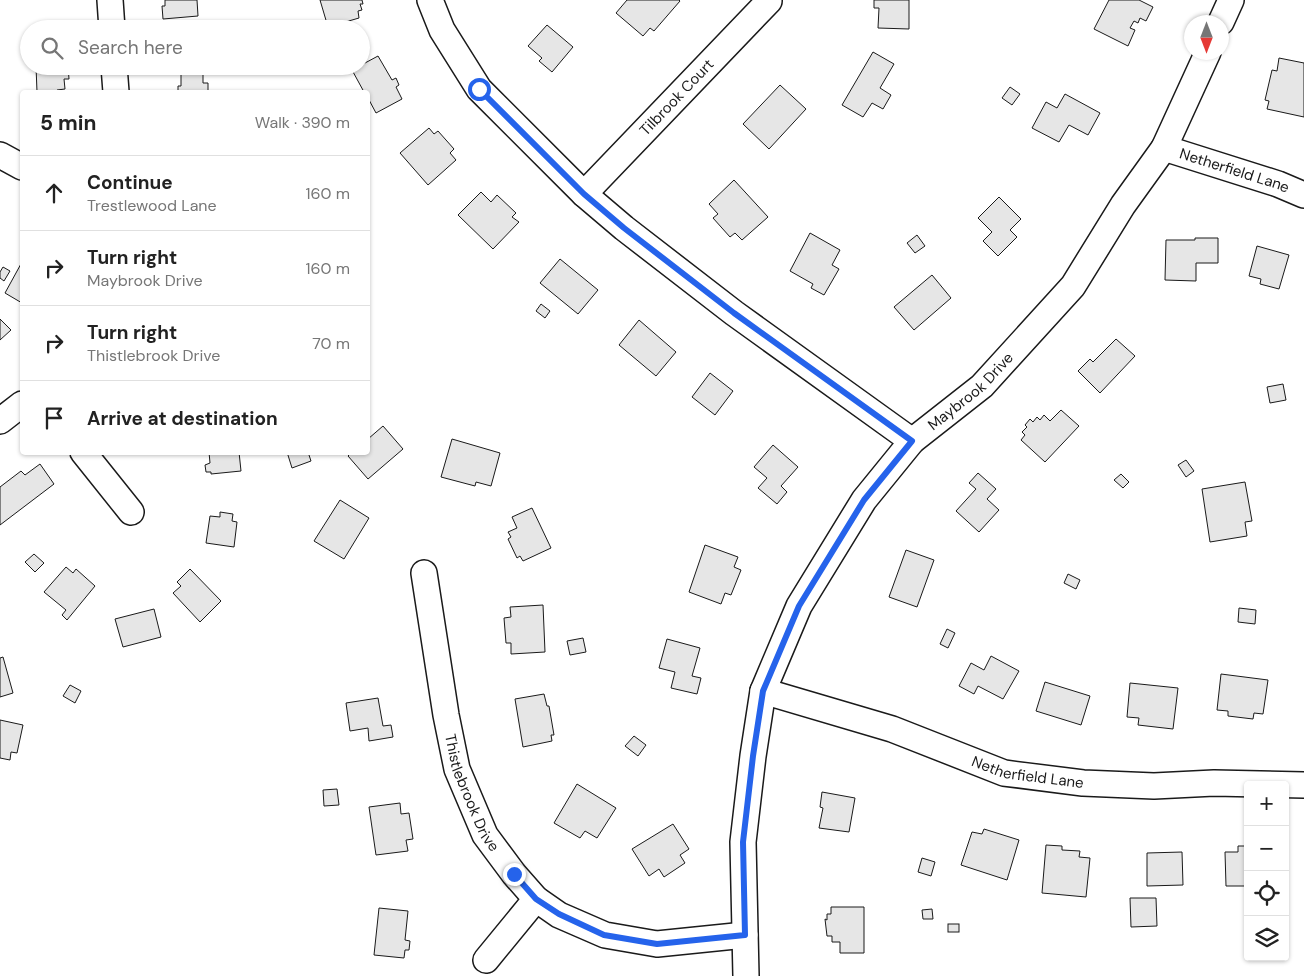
<!DOCTYPE html>
<meta charset="utf-8">
<style>
:root{--surface:#fff;--page:#f2f2f2;--text:#222;--muted:#767676;--line:#e0e0e0}
body{margin:0;font-family:"DM Sans",sans-serif;background:var(--page);color:var(--text)}
.controls{position:absolute;right:15px;bottom:15px;display:grid;overflow:hidden;border-radius:5px;box-shadow:0 1px 4px #0004}
.controls button{width:45px;height:45px;display:grid;place-items:center;padding:0;border:0;border-bottom:1px solid var(--line);background:var(--surface);color:var(--text);font:25px sans-serif}
.compass{position:absolute;left:1184px;top:15px;width:45px;height:45px;border-radius:50%;background:var(--surface);box-shadow:0 1px 4px #0004;rotate:180deg}
.stop{position:absolute;width:15px;height:15px;margin:-11px;border:4px solid #2563eb;border-radius:50%;background:#fff}
.stop.end{background:#2563eb;border-color:#fff;box-shadow:0 1px 5px #0008}
.list{margin:0;padding:0;list-style:none}
h2{display:flex;justify-content:space-between;align-items:center;height:65px;margin:0;padding:0 20px;font-size:21px}
h2 small{font-size:16px;font-weight:400;color:var(--muted)}
.list li{display:grid;grid-template-columns:32px 1fr auto;gap:15px;align-items:center;box-sizing:border-box;height:75px;padding:0 20px;border-top:1px solid var(--line)}
.list b{display:block;font-size:19px;white-space:nowrap}
.list p{margin:0;font-size:16px;white-space:nowrap;color:var(--muted)}
.list em{font-size:16px;font-style:normal;color:var(--muted)}
.icon{flex:none;width:28px;height:28px;fill:none;stroke:currentColor;stroke-width:2;stroke-linecap:round;stroke-linejoin:round}
.map{position:relative;flex:none;width:1304px;height:976px;overflow:hidden}
.search{position:absolute;background:var(--surface);box-shadow:0 1px 4px #0004;left:20px;top:20px;width:350px;height:55px;display:flex;align-items:center;gap:12px;box-sizing:border-box;padding:0 18px;border-radius:28px;color:var(--muted);font-size:19px}
.panel{position:absolute;background:var(--surface);box-shadow:0 1px 4px #0004;left:20px;top:90px;width:350px;height:365px;border-radius:5px}
.map>svg:first-child{display:block}
</style>
<div class="map">
<svg width="1304" height="976" viewBox="0 0 1304 976">
<rect width="100%" height="100%" fill="#fff"/>
<g fill="#e6e6e6" stroke="#1a1a1a">
<path d="M165 0H197L198 16 163 19 162 6H165Z"/>
<path d="M320 0H362L363 4H360L362 10 358 11 359 18 328 27Z"/>
<path d="M627 0H679L680 1 654 31 650 28 643 36 616 13Z"/>
<path d="M874 0H909V29L878 28 879 8H874Z"/>
<path d="M1109 0H1139L1153 7 1146 21 1140 18 1138 23 1134 21 1130 28 1135 30 1128 46 1094 29Z"/>
<path d="M547 25 573 47 552 72 539 61 542 58 528 46Z"/>
<path d="M873 52 894 64 880 88 891 95 883 109 872 103 863 117 842 105Z"/>
<path d="M378 56 392 80 396 78 399 85 396 87 402 99 376 113 368 98V92H364L352 70Z"/>
<path d="M1279 58 1304 63V117L1267 109 1269 101 1265 100 1272 70 1277 71Z"/>
<path d="M36 66H68L69 79H64L65 89 57 90 58 92H37Z"/>
<path d="M203 73V83H208V92H178V86H181V74Z"/>
<path d="M780 85 806 109 769 149 743 124Z"/>
<path d="M1010 87 1020 94 1012 105 1002 98Z"/>
<path d="M1065 94 1100 113 1088 135 1069 125 1059 142 1032 128 1046 102 1057 108Z"/>
<path d="M429 128 434 134 438 131 454 149 450 153 456 160 428 185 400 153Z"/>
<path d="M734 180 768 217 742 240 735 233 730 237 713 218 718 214 709 204Z"/>
<path d="M481 192 491 202 497 195 516 213 512 217 519 222 493 249 458 215Z"/>
<path d="M999 197 1021 219 1010 230 1017 237 998 256 983 241 992 232 978 218Z"/>
<path d="M810 233 840 250 832 265 839 269 824 295 811 288 813 284 790 271Z"/>
<path d="M917 235 925 246 915 253 907 243Z"/>
<path d="M1195 238H1218V263H1196V281L1165 280 1166 240H1195Z"/>
<path d="M1257 246 1289 255 1279 289 1260 284 1261 279 1249 276Z"/>
<path d="M560 259 598 290 578 314 540 283Z"/>
<path d="M22 262V303L5 293Z"/>
<path d="M3 267 10 271 4 281 0 278V272Z"/>
<path d="M932 275 951 298 914 330 894 307Z"/>
<path d="M541 304 550 311 545 318 536 311Z"/>
<path d="M0 319 11 330 0 340Z"/>
<path d="M639 320 676 352 656 376 619 345Z"/>
<path d="M1116 339 1135 356 1100 393 1078 371 1090 359 1093 362Z"/>
<path d="M710 373 733 391 715 415 692 397Z"/>
<path d="M1283 384 1286 400 1270 403 1267 387Z"/>
<path d="M1061 410 1079 426 1045 462 1021 440 1025 435 1022 432 1027 427 1025 425 1030 419 1033 422 1037 417 1040 420 1044 415 1050 421Z"/>
<path d="M383 426 403 449 368 479 348 456 352 452H368V439Z"/>
<path d="M452 439 500 453 491 486 476 482 475 486 441 477Z"/>
<path d="M773 445 798 467 781 486 787 492 777 504 758 488 767 478 754 467Z"/>
<path d="M209 452H239L241 471 211 474V472H206L205 465 210 463Z"/>
<path d="M287 452H308L311 461 292 468Z"/>
<path d="M1186 460 1194 471 1186 477 1178 465Z"/>
<path d="M40 464 54 484 0 525V487L21 471 25 475Z"/>
<path d="M978 473 996 489 987 499 999 510 979 532 956 511 976 489 969 483Z"/>
<path d="M1121 474 1129 482 1123 488 1114 480Z"/>
<path d="M1245 482 1252 521 1245 522 1247 536 1210 542 1202 489Z"/>
<path d="M340 500 369 518 344 559 314 541Z"/>
<path d="M532 508 551 548 523 561 520 556 517 558 508 539 511 537 508 532 517 528 512 517Z"/>
<path d="M220 512 233 514 232 521 237 522 234 547 206 543 210 516 220 517Z"/>
<path d="M705 545 738 557 734 567 741 570 731 595 725 593 721 604 689 592Z"/>
<path d="M906 550 934 560 917 607 889 597Z"/>
<path d="M34 554 44 563 35 572 25 562Z"/>
<path d="M66 567 73 573 76 569 95 586 67 620 62 615 66 610 44 592Z"/>
<path d="M190 569 221 601 200 622 173 593 181 586 177 582Z"/>
<path d="M1068 574 1080 580 1076 589 1064 583Z"/>
<path d="M543 605 545 652 511 654V643H506L504 618 511 617 510 607Z"/>
<path d="M1239 608 1256 610 1255 624 1238 622Z"/>
<path d="M154 609 161 637 123 647 115 619Z"/>
<path d="M947 629 955 633 948 648 940 644Z"/>
<path d="M583 638 586 652 570 655 567 641Z"/>
<path d="M667 639 700 648 692 676 701 678 697 694 671 688 675 672 659 668Z"/>
<path d="M991 656 1019 671 1003 699 978 686 974 694 959 686 971 663 984 670Z"/>
<path d="M3 657 13 693 0 697V658Z"/>
<path d="M1221 674 1268 680 1263 714 1254 713 1253 719 1228 716V711L1217 710Z"/>
<path d="M1045 682 1090 696 1081 725 1036 711Z"/>
<path d="M1130 683 1178 688 1173 729 1138 725 1139 718 1127 717Z"/>
<path d="M70 685 81 691 75 703 63 696Z"/>
<path d="M544 694 547 706H549L554 735H551L552 741 523 747 515 699Z"/>
<path d="M378 698 383 726 391 725 393 737 369 741 368 728 350 731 346 703Z"/>
<path d="M0 720 23 725 17 753 11 752 10 760 0 758Z"/>
<path d="M634 736 646 745 638 756 625 746Z"/>
<path d="M577 784 616 808 597 838 585 831 580 838 554 823Z"/>
<path d="M337 789 339 805 324 806 323 790Z"/>
<path d="M822 792 855 798 849 832 819 828 823 808 820 807Z"/>
<path d="M400 803 401 814 409 813 413 839 406 840 408 851 376 855 369 807Z"/>
<path d="M673 824 689 849 680 855 685 863 664 877 659 869 649 876 632 849Z"/>
<path d="M984 829 1019 840 1007 880 961 865 972 832 982 834Z"/>
<path d="M1046 845 1062 846V850L1080 851 1079 857 1090 858 1086 897 1042 893Z"/>
<path d="M1238 846H1248V886H1226L1225 852H1238Z"/>
<path d="M1182 852 1183 885 1147 886V853Z"/>
<path d="M922 858 935 862 931 876 918 872Z"/>
<path d="M1130 898H1156L1157 926 1131 927Z"/>
<path d="M831 907H864V953H840V942H832V936H827L825 919 827 920V914H831Z"/>
<path d="M379 908 408 911 405 940 410 941 409 950H405L404 958 374 955Z"/>
<path d="M932 909 933 919H923L922 910Z"/>
<rect x="948" y="924" width="11" height="8"/>
</g>
<g fill="none" stroke-linecap="round" stroke-linejoin="round">
<defs>
<g id="minor">
<path d="M110 0 112 29"/>
<path d="M430 0 442 30 479 89 584 194 624 228 734 313 912 441"/>
<path d="M1221 22 1231 0"/>
<path d="M114 66 116 92"/>
<path id="s1" d="M1164 148 1278 184 1304 195"/>
<path d="M0 155 22 167"/>
<path id="s2" d="M584 194 769 1"/>
<path d="M0 421 22 404"/>
<path d="M83 452 131 512"/>
<path id="s3" d="M424 573 446 715 457 769 485 835 514 874 536 899 559 915 605 935 657 944 745 935"/>
<path id="s4" d="M763 691 892 729 1004 773 1083 783 1154 786 1214 783 1304 785"/>
<path d="M486 960 536 899"/>
<path id="s5" d="M746 976 743 842 753 756 763 691 799 606 864 500 912 441 982 386 1073 286 1123 205 1164 148 1208 52"/>
</g>
</defs>
<use href="#minor" stroke="#1a1a1a" stroke-width="28"/>
<use href="#minor" stroke="#fff" stroke-width="25"/>
</g>
<g fill="none" stroke-linecap="round" stroke-linejoin="round">
<path stroke="#2563eb" stroke-width="6" d="M479 89 584 194 624 228 734 313 912 441 864 500 799 606 763 691 753 756 743 842 745 935 657 944 604 935 559 914 536 899 514 874"/>
</g>
<g text-anchor="middle" stroke-width="4" stroke-linejoin="round" paint-order="stroke">
<g font-size="15" fill="#1a1a1a" stroke="#fff">
<text dy="5" stroke="none"><textPath href="#s2" startOffset="134">Tilbrook Court</textPath></text>
<text dy="5" stroke="none"><textPath href="#s1" startOffset="74">Netherfield Lane</textPath></text>
<text dy="5" stroke="none"><textPath href="#s5" startOffset="656">Maybrook Drive</textPath></text>
<text dy="5" stroke="none"><textPath href="#s4" startOffset="278">Netherfield Lane</textPath></text>
<text dy="5" stroke="none"><textPath href="#s3" startOffset="226">Thistlebrook Drive</textPath></text>
</g>
</g>
</svg>
<div class="controls">
<button>+</button>
<button>−</button>
<button><svg class="icon" aria-label="locate" viewBox="0 0 24 24"><circle cx="12" cy="12" r="6"/><path d="M12 2v4M12 18v4M2 12h4M18 12h4"/></svg></button>
<button><svg class="icon" aria-label="layers" viewBox="0 0 24 24"><path d="M12 4l9 5-9 5-9-5zM3 14l9 5 9-5"/></svg></button>
</div>
<svg class="compass" viewBox="-18 -18 36 36"><path d="M0-13l5 13h-10z" fill="#e53935"/><path d="M0 13l5-13h-10z" fill="#767676"/></svg>
<div class="stop" style="left:479px;top:89px"></div>
<div class="stop end" style="left:514px;top:874px"></div>
<div class="search"><svg class="icon" aria-label="search" viewBox="0 0 24 24"><circle cx="10" cy="10" r="6"/><path d="M15 15l6 6"/></svg>Search here</div>
<section class="panel">
<h2>5 min<small>Walk · 390 m</small></h2>
<ul class="list">
<li><svg class="icon" aria-label="ahead" viewBox="0 0 24 24"><path d="M12 20V5M6 11l6-6 6 6"/></svg><div><b>Continue</b><p>Trestlewood Lane</p></div><em>160 m</em></li>
<li><svg class="icon" aria-label="right" viewBox="0 0 24 24"><path d="M7 20v-9h11M14 6l5 5-5 5"/></svg><div><b>Turn right</b><p>Maybrook Drive</p></div><em>160 m</em></li>
<li><svg class="icon" aria-label="right" viewBox="0 0 24 24"><path d="M7 20v-9h11M14 6l5 5-5 5"/></svg><div><b>Turn right</b><p>Thistlebrook Drive</p></div><em>70 m</em></li>
<li><svg class="icon" aria-label="arrive" viewBox="0 0 24 24"><path d="M6 21V4h12l-3 4 3 4H6"/></svg><div><b>Arrive at destination</b></div></li>
</ul>
</section>
</div>
